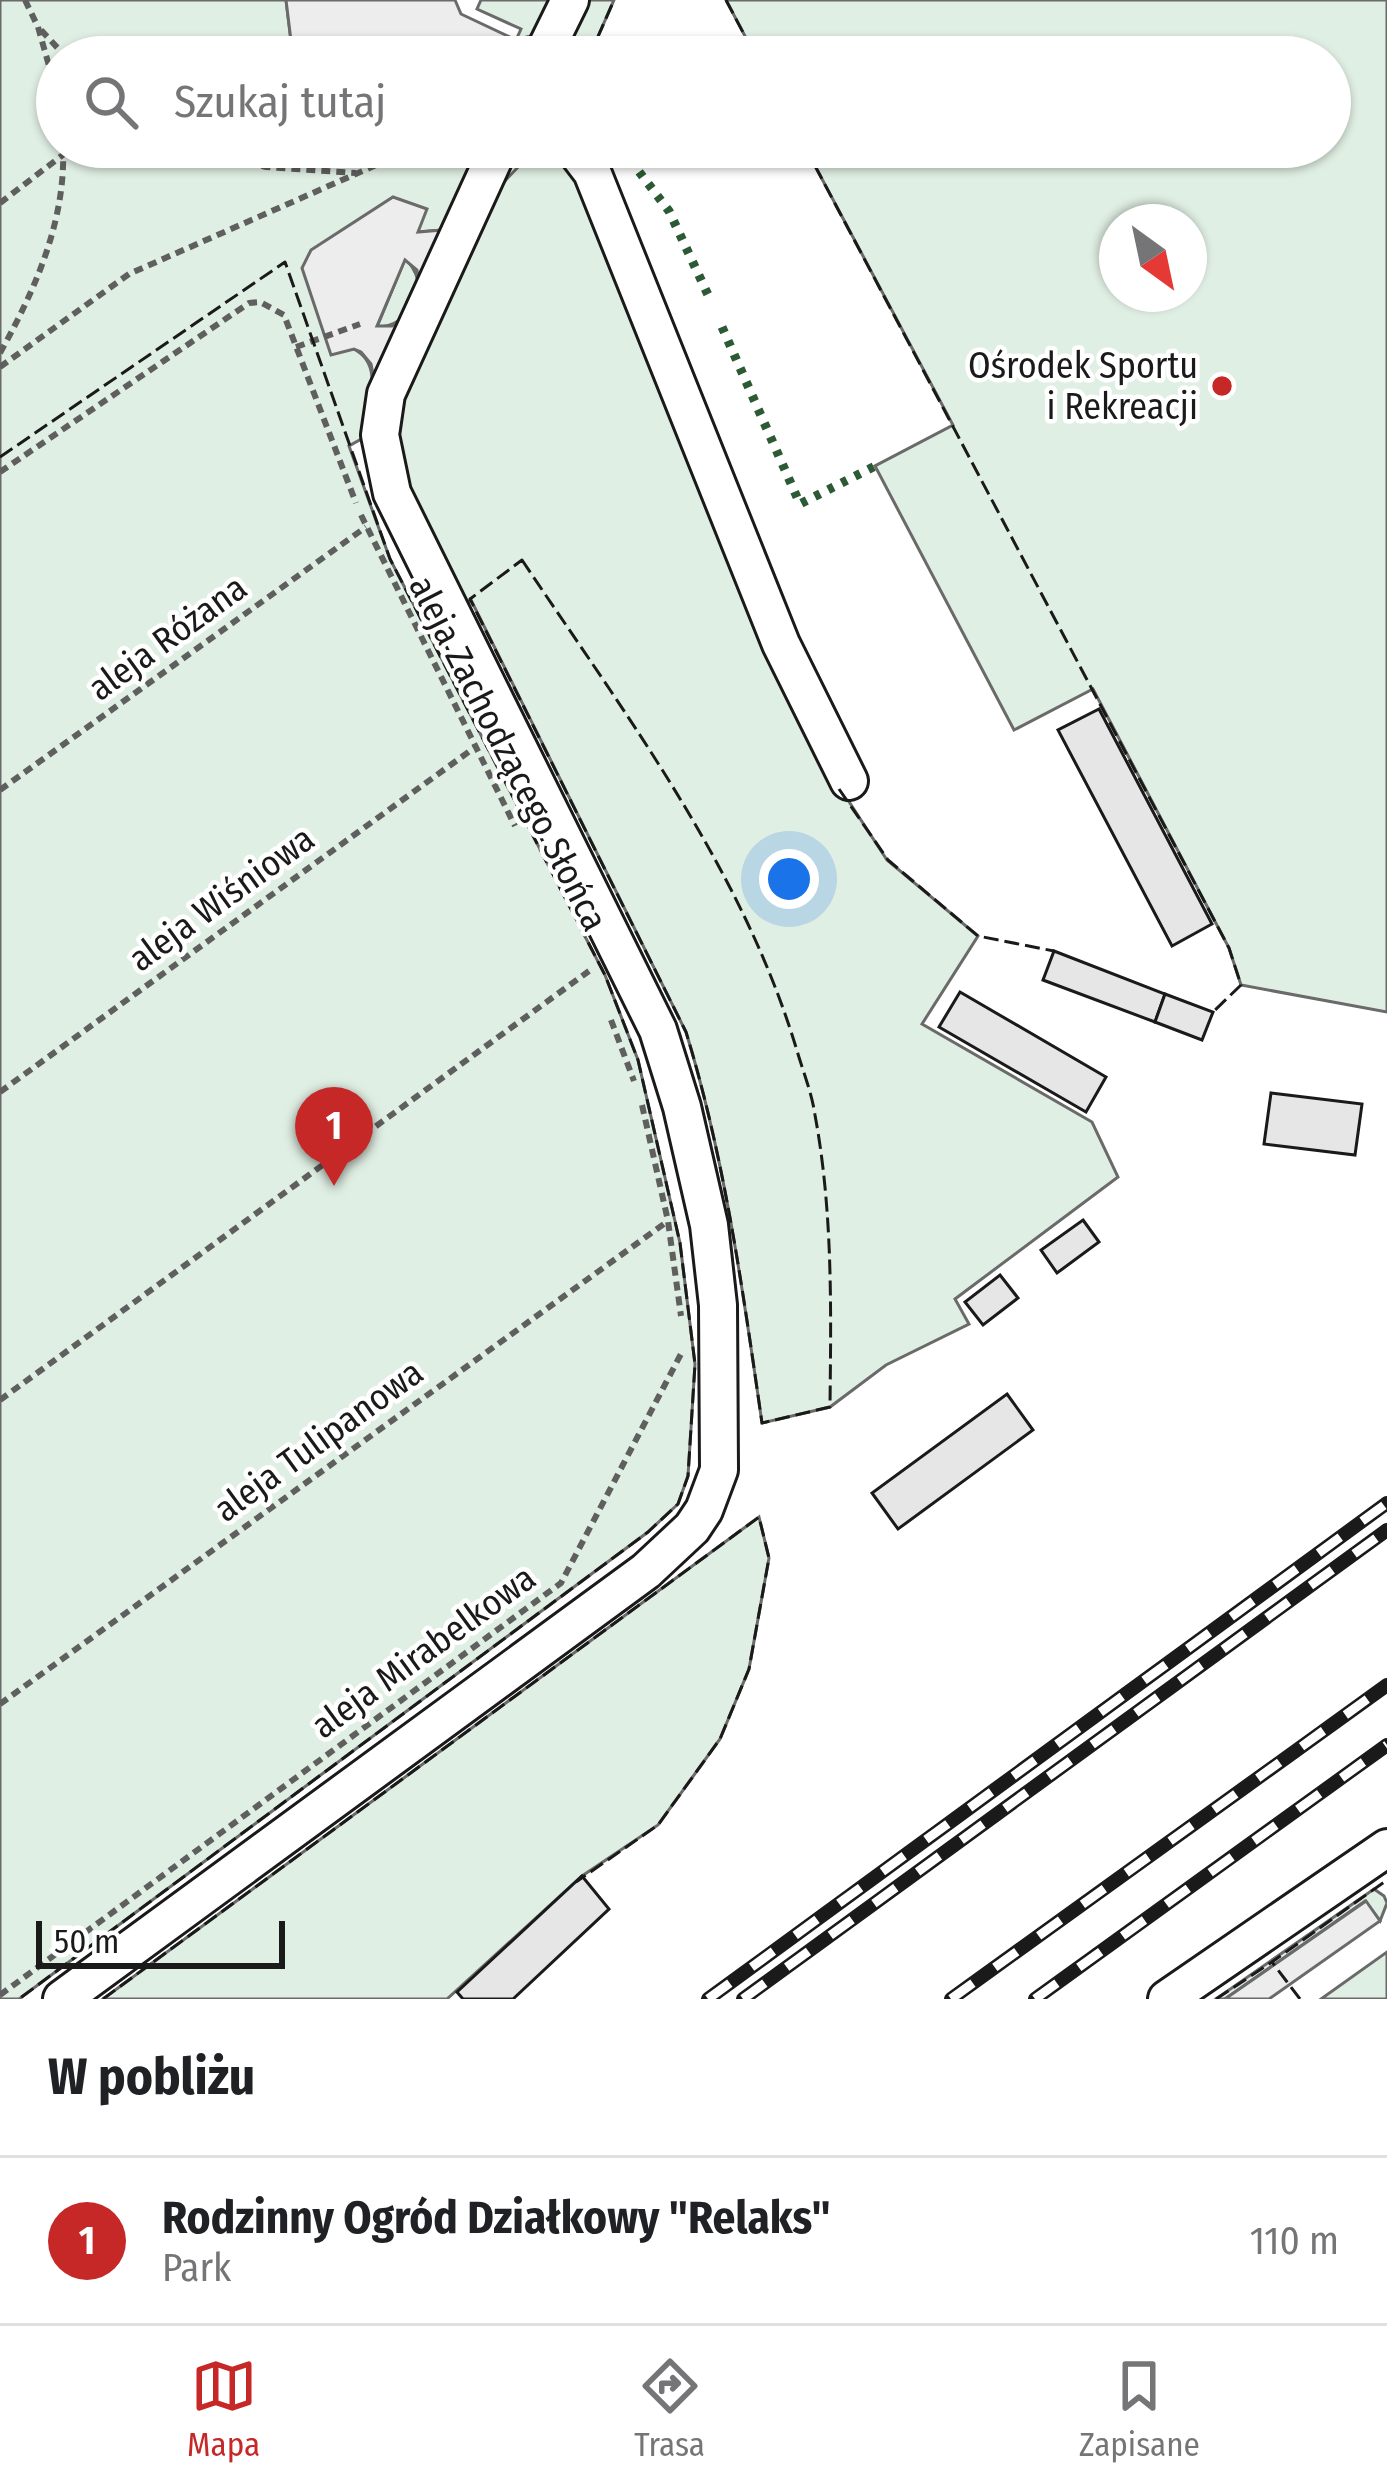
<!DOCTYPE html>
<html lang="pl">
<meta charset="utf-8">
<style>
:root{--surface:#fff;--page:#f6f6f6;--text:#202124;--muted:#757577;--line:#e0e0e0;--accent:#c62828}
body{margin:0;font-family:"Fira Sans Condensed",sans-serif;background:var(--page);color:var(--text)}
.compass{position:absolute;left:1099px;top:204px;width:108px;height:108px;border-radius:50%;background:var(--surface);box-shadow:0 3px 9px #0004;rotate:147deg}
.scale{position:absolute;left:36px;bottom:30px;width:249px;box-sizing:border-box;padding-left:12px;border:6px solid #1a1a1a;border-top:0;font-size:33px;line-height:42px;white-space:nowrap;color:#1a1a1a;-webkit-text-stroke:9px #fff;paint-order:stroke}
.you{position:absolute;left:789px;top:879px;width:42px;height:42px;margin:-30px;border:9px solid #fff;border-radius:50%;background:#1a73e8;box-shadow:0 0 0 18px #1a73e833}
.badge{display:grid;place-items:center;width:78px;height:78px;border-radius:50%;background:var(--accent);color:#fff;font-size:39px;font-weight:700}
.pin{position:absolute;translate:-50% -99px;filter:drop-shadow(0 3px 6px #0008)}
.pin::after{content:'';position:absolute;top:63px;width:42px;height:36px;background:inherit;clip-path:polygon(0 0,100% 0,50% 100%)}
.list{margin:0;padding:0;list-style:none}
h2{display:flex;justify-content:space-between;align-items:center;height:156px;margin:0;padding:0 48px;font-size:51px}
h2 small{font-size:39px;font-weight:400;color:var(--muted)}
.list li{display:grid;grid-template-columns:78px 1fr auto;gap:36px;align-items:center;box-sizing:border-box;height:168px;padding:0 48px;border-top:3px solid var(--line)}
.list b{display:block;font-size:45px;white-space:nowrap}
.list p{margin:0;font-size:39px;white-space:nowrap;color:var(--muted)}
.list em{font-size:39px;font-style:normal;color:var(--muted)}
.icon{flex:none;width:66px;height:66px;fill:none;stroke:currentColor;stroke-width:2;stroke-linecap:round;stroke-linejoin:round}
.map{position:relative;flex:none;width:1387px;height:1999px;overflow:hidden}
.search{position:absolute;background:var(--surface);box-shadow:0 3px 9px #0004;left:36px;right:36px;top:36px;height:132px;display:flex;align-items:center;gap:30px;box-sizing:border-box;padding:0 42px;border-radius:66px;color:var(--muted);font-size:45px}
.sheet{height:324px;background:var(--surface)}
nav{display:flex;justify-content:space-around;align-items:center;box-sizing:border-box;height:168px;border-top:3px solid var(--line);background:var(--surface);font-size:33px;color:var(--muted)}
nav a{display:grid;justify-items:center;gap:6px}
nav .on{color:var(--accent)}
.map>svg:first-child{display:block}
</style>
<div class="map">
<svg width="1387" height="1999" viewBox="0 0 1387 1999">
<rect width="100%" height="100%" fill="#fff"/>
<g fill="#e0efe3" stroke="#6a6a6a" stroke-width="3" fill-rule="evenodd">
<path d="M0 0H286L293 57H57V147H481L443 230 417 232 347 350 354 349C387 367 365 406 363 438L349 446 390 559 605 975 638 1060 680 1243 695 1364 688 1476 678 1504 648 1532 19 1999H0Z"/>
<path d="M481 0H552L535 35 516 40 521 29 477 9Z"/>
<path d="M589 0H614L589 57H562Z"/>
<path d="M726 0H1387V1012L1241 985 1229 948 1093 689 1014 730 875 466 953 425 805 147H1330V57H756ZM1117 222H1189V294H1117Z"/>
<path d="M545 156 561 158 585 179 803 731 887 860 978 936 922 1024 1092 1122 1118 1177 955 1299 969 1324 886 1365 830 1407 762 1423C743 1292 725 1159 686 1032L471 600 463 605C438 551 400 493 397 432 395 385 477 236 501 185L519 166Z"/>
<path d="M405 259C433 283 412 327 377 327Z"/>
<path d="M759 1517 769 1558 749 1669 720 1739 658 1825 582 1876 447 1999H103Z"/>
<path d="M1374 1889 1384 1896 1387 1903 1380 1921 1365 1901 1225 1999H1216Z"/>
<path d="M1387 1952V1999H1321Z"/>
</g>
<g fill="#ededed" stroke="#6a6a6a" stroke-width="3">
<path d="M286 0H455L461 14 516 40 535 35 528 57H485L448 40H438L434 46 456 57H293Z"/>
<path d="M393 197 427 209 418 232 443 230 420 289 417 270 405 260 377 326H392L405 317 375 384 371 364 361 352 354 349 331 355 302 268 311 250Z"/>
<path d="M1366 1901 1380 1921 1269 1999H1225Z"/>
</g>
<g fill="#e6e6e6" stroke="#1a1a1a" stroke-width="3">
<path d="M1099 709 1212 924 1172 946 1058 730Z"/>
<path d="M1054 951 1165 994 1155 1022 1043 980Z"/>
<path d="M960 992 1106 1077 1086 1112 939 1027Z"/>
<path d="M1165 994 1213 1012 1202 1040 1155 1022Z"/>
<path d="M1271 1093 1362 1104 1355 1155 1264 1144Z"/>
<path d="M1083 1220 1099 1242 1057 1273 1041 1250Z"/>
<path d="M1000 1275 1018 1298 983 1325 965 1302Z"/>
<path d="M1007 1394 1033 1430 898 1529 872 1493Z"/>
<path d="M582 1876 609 1909 513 1999H463L457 1992Z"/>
</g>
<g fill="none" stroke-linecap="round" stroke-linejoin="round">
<defs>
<g id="minor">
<path d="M542 57 570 0"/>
<path d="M573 147 592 172 781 644 849 781"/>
<path d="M62 1999 646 1571 692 1528 704 1510 719 1470 718 1305 709 1225 682 1107 658 1030 392 493 380 435 386 394 499 147"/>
<path d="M1167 1999 1387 1848"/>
</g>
</defs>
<use href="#minor" stroke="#1a1a1a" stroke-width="42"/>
<g stroke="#5f5f5f" stroke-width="6" stroke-dasharray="9 6" stroke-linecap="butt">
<path d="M25 0 38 27 57 94"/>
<path d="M41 30 66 57"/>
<path d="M491 57 495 46"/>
<path d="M189 147 266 167 356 173"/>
<path d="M0 203 64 154"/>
<path d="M296 347 360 324"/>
<path d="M0 353C35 290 66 221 63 147"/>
<path d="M0 367 129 274 417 147"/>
<path d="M0 472 249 303 260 302 284 315 356 503"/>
<path d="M361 515 515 826"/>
<path d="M0 790 366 527"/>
<path d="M611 1020 634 1081"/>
<path d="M0 1092 474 748"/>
<path d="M642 1105 668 1221 681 1316"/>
<path d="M0 1400 589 971"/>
<path d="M0 1704 668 1221"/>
<path d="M0 1995 561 1583 682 1352"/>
</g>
<use href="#minor" stroke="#fff" stroke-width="36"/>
<defs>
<g id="rail">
<path d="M708 1999 1387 1503"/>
<path d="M743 1999 1387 1530"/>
<path d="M951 1999 1387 1685"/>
<path d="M1035 1999 1387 1745"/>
</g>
</defs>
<use href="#rail" stroke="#1a1a1a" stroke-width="14"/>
<use href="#rail" stroke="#fff" stroke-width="9" stroke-dasharray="27" stroke-linecap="butt"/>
<g stroke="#2b5a34" stroke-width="9" stroke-dasharray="6 9" stroke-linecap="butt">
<path d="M621 148 669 211 709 297"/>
<path d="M722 327 800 504 875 466"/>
</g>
<g stroke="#1a1a1a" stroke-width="3" stroke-dasharray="15 6" stroke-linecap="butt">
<path d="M726 0 756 57"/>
<path d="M589 57 614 0"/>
<path d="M805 147 1229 948 1241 985 1213 1012"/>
<path d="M545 156 548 147"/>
<path d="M0 457 285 262 390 559 605 975 638 1060 680 1243 695 1364 688 1476 678 1504 648 1532 19 1999"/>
<path d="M522 560C627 717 744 871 798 1054 804 1074 812 1094 815 1115 833 1212 831 1309 830 1407L762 1423C743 1292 725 1159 686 1032L470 599Z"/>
<path d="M839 789 888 860 978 936 1054 951"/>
<path d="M103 1999 759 1517 769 1558 749 1669 720 1739 658 1825 576 1882"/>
<path d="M1216 1999 1272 1962"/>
<path d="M1300 1999 1272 1962 1387 1880"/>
</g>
</g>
<circle fill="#c62828" stroke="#fff" stroke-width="4.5" cx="1222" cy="386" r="12"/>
<g text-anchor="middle" stroke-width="9" stroke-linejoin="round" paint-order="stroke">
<g font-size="36" fill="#1a1a1a" stroke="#fff" text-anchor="end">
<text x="1198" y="378">Ośrodek Sportu<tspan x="1198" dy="41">i Rekreacji</tspan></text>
</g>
<g font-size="36" fill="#1a1a1a" stroke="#fff">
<text transform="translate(167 637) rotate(-36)" y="13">aleja Różana</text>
<text transform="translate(509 753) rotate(63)" y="13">aleja Zachodzącego Słońca</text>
<text transform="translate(221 898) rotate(-36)" y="13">aleja Wiśniowa</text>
<text transform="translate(318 1440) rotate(-36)" y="13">aleja Tulipanowa</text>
<text transform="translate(423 1651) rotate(-36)" y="13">aleja Mirabelkowa</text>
</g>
</g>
</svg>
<svg class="compass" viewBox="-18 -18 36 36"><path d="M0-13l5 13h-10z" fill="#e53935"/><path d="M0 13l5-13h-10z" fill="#757577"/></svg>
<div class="scale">50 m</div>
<div class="you"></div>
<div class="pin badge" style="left:334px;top:1186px">1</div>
<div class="search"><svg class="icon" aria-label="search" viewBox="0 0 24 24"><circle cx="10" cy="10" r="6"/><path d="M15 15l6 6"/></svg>Szukaj tutaj</div>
</div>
<section class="sheet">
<h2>W pobliżu<small></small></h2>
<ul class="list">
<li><span class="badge">1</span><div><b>Rodzinny Ogród Działkowy &quot;Relaks&quot;</b><p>Park</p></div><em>110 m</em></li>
</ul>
</section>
<nav>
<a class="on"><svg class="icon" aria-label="map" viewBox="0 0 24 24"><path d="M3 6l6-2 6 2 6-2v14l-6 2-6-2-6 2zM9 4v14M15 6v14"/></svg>Mapa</a>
<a><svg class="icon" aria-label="directions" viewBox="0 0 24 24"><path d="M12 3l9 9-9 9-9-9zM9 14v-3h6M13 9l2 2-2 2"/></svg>Trasa</a>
<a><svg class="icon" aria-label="saved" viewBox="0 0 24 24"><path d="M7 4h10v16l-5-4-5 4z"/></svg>Zapisane</a>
</nav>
